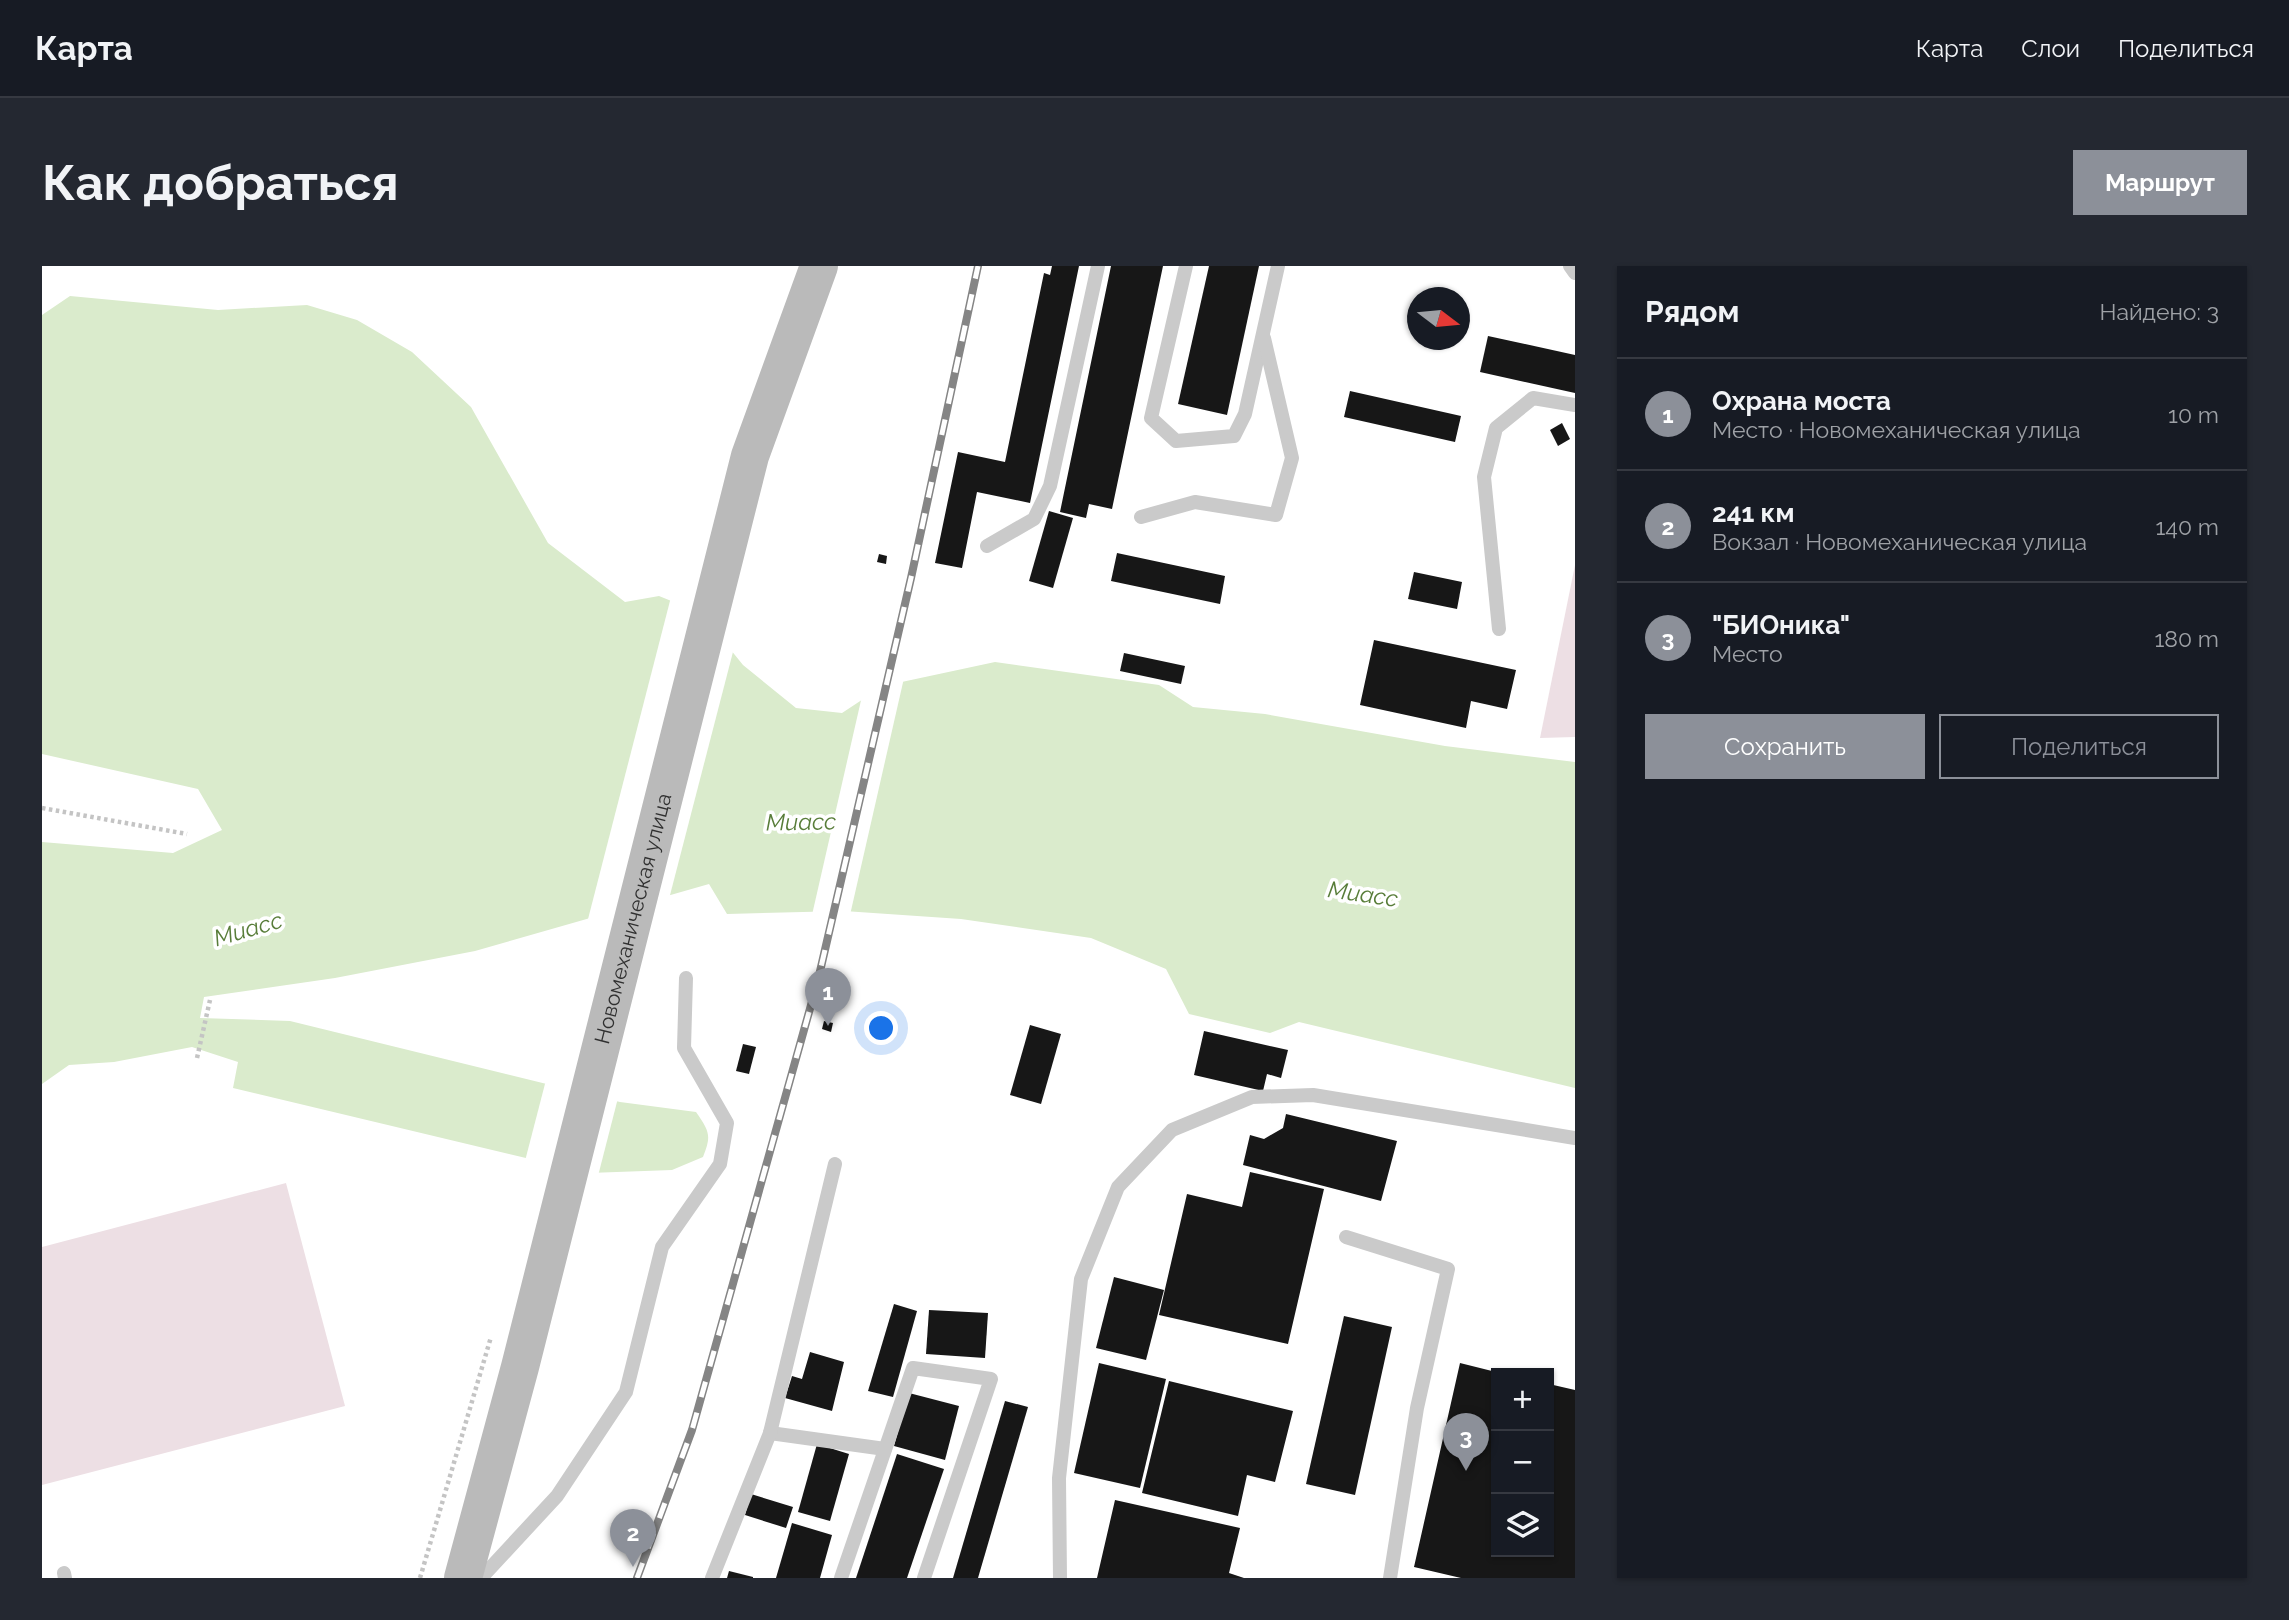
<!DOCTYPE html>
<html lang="ru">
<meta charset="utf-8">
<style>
:root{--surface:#171b24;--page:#242831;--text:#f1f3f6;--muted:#9ea1a6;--line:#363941;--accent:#8c9099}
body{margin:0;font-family:Raleway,sans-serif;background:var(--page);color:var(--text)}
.controls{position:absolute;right:21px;bottom:21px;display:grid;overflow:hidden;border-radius:0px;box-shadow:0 2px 5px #0004}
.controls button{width:63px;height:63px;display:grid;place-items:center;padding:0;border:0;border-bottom:2px solid var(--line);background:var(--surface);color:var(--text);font:35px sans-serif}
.compass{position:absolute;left:1365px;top:21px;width:63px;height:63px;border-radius:50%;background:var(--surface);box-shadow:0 2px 5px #0004;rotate:106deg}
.you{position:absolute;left:840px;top:763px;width:24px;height:24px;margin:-18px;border:5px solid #fff;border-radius:50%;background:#1a73e8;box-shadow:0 0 0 10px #1a73e833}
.badge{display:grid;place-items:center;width:46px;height:46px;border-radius:50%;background:var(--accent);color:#fff;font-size:23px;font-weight:700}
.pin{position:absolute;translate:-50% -58px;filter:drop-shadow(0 2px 4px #0008)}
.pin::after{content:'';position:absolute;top:37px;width:24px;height:21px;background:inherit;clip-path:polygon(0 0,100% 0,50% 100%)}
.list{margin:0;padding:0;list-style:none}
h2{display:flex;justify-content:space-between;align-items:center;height:91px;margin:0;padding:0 28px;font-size:30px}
h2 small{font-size:23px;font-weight:400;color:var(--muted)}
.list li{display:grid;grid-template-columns:46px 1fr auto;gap:21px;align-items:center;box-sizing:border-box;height:112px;padding:0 28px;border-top:2px solid var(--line)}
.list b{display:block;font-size:26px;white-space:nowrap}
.list p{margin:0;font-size:23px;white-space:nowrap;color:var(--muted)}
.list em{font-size:23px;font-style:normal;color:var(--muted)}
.actions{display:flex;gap:14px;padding:21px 28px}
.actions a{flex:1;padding:16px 0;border:2px solid var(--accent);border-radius:0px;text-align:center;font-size:24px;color:var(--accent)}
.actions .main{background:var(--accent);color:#fff}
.icon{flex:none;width:38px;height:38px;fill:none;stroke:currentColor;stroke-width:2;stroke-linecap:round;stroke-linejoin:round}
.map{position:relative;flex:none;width:1533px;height:1312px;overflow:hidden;border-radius:0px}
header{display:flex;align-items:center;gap:42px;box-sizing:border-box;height:98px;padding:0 35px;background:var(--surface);border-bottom:2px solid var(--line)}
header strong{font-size:33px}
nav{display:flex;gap:38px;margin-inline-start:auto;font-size:24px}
.intro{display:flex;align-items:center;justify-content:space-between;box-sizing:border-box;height:168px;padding:0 42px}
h1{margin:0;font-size:49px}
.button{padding:18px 32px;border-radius:0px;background:var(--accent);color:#fff;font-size:24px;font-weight:700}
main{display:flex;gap:42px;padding:0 42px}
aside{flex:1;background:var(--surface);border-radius:0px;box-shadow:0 2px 5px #0004}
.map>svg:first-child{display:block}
</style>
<header>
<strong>Карта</strong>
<nav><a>Карта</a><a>Слои</a><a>Поделиться</a></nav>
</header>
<div class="intro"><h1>Как добраться</h1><a class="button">Маршрут</a></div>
<main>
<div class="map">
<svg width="1533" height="1312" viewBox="0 0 1533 1312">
<rect width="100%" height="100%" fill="#fff"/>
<g fill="#eddfe4">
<path d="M1533 299V471L1498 472Z"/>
<path d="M244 917 303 1140 0 1219V981Z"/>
</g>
<path fill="#daebcc" d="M28 30 176 44 265 39 315 54 370 86 429 141 506 277 583 336 617 330 659 347 701 399 754 442 800 447 841 420 953 396 1117 419 1151 441 1223 448 1403 480 1533 496V822L1257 756 1228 767 1147 748 1124 703 1049 672 919 653 802 645 685 648 667 618 433 685 293 712 162 731 158 752 248 755 578 836 654 846C667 865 670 869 661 891L630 904 547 907 191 822 196 796 150 781 72 796 27 799 0 818V576L131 587 180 564 156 523 0 488V49Z"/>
<g fill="#fff">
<path d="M629 331 661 344 692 382 627 633 545 657Z"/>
<path d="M862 412 808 649H770L820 430 840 417Z"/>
<path d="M504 814 576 832 556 910H546L483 895Z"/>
</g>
<g fill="#171717">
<path d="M1010 0H1037L988 237 935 226 920 302 893 297 916 186 963 196 1002 7 1008 9Z"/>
<path d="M1069 0H1121L1070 243 1047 238 1044 252 1018 246Z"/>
<path d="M1167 0H1217L1185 149 1136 138Z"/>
<path d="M1446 70 1533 89V127L1438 106Z"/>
<path d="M1308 125 1419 150 1413 176 1302 151Z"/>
<path d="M1520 157 1528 173 1516 180 1508 164Z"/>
<path d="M1007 245 1031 252 1011 322 987 315Z"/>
<path d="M1075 287 1183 310 1178 338 1069 315Z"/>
<path d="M837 288 845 290 844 298 835 296Z"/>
<path d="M1372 306 1420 316 1415 343 1366 333Z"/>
<path d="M1332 374 1474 404 1465 443 1429 435 1424 462 1318 439Z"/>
<path d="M1082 387 1143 400 1139 418 1078 405Z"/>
<path d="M782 755 791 757 789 766 780 763Z"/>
<path d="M988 759 1019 768 999 838 968 829Z"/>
<path d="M1162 765 1246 784 1239 812 1225 808 1221 825 1152 809Z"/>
<path d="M701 778 714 781 707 808 694 805Z"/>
<path d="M1244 848 1355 875 1339 935 1201 899 1208 869 1222 873 1241 862Z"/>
<path d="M1208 906 1282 923 1246 1078 1117 1049 1145 928 1200 941Z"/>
<path d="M1072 1011 1122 1024 1104 1094 1054 1082Z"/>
<path d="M852 1038 875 1045 851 1131 826 1125Z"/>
<path d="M887 1044 946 1047 943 1092 884 1088Z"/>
<path d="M1302 1050 1350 1061 1313 1229 1264 1218Z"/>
<path d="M768 1086 802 1096 790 1145 743 1132 750 1110 760 1113Z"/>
<path d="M1057 1097 1124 1113 1098 1222 1032 1207Z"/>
<path d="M1418 1097 1454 1106V1286H1507V1118L1533 1124V1312H1419L1372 1301Z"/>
<path d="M1127 1115 1251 1145 1233 1216 1205 1209 1196 1250 1100 1227Z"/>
<path d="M867 1127 917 1140 903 1194 852 1180Z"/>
<path d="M963 1135 986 1141 936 1312H911Z"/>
<path d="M775 1178 807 1188 788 1255 756 1246Z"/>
<path d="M855 1188 902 1203 865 1312H814Z"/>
<path d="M709 1228 751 1241 744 1262 703 1249Z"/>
<path d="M1073 1234 1198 1262 1187 1307 1202 1312H1055Z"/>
<path d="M750 1257 790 1269 778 1312H734Z"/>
<path d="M687 1305 711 1311V1312H685Z"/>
</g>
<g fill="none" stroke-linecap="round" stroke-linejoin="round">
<g stroke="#c4c4c4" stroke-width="4.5" stroke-dasharray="3.5 3.5" stroke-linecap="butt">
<path d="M0 542 145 568"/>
<path d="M155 792 168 734"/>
<path d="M378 1312 449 1071"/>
</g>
<g stroke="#cacaca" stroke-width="14">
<path d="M1144 0 1109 152 1134 175 1192 170 1203 148 1236 0"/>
<path d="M1528 0 1533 7"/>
<path d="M1099 251 1153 236 1234 249 1250 192 1222 72"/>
<path d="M945 280 992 253 1008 220 1056 0"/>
<path d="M1457 363 1442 211 1454 162 1491 132 1533 139"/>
<path d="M1304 971 1406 1003 1375 1142 1348 1312"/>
<path d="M728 1167 843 1183"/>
<path d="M22 1307 23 1312"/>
<path d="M439 1312 515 1230 584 1126 620 981 678 898 685 857 642 782 644 712"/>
<path d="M670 1312 728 1167 793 898"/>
<path d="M799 1312 871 1102 949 1113 882 1312"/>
<path d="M1018 1312 1017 1212 1039 1013 1076 921 1130 864 1210 831 1271 829 1533 872"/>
</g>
<path stroke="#bababa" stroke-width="38" id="s1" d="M421 1312 478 1101 708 190 777 0"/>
<defs>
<path id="rail" d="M595 1312 650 1164 776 714 869 312 936 0"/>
</defs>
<use href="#rail" stroke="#858585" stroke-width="8"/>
<use href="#rail" stroke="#fff" stroke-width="5" stroke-dasharray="16" stroke-linecap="butt"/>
</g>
<g text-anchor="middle" stroke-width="7" stroke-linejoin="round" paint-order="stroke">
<g font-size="21" fill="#303030" stroke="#fff">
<text dy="7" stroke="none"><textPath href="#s1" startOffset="681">Новомеханическая улица</textPath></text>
</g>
<g font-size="23" font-style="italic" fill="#587d39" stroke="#fff">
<text transform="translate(759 556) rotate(-1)" y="8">Миасс</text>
<text transform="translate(1321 628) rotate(8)" y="8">Миасс</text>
<text transform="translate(206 663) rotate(-16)" y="8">Миасс</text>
</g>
</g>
</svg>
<div class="controls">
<button>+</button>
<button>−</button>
<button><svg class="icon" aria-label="layers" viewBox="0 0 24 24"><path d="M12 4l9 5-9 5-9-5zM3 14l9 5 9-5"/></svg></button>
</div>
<svg class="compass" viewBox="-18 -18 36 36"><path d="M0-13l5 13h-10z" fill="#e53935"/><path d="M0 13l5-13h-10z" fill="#9ea1a6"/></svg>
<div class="you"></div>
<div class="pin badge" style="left:786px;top:760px">1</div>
<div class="pin badge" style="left:591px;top:1301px">2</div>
<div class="pin badge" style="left:1424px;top:1205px">3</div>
</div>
<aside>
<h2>Рядом<small>Найдено: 3</small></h2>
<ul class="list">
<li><span class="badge">1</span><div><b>Охрана моста</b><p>Место · Новомеханическая улица</p></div><em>10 m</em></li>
<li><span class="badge">2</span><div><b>241 км</b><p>Вокзал · Новомеханическая улица</p></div><em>140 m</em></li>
<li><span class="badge">3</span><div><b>&quot;БИОника&quot;</b><p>Место</p></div><em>180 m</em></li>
</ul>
<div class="actions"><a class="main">Сохранить</a><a>Поделиться</a></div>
</aside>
</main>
